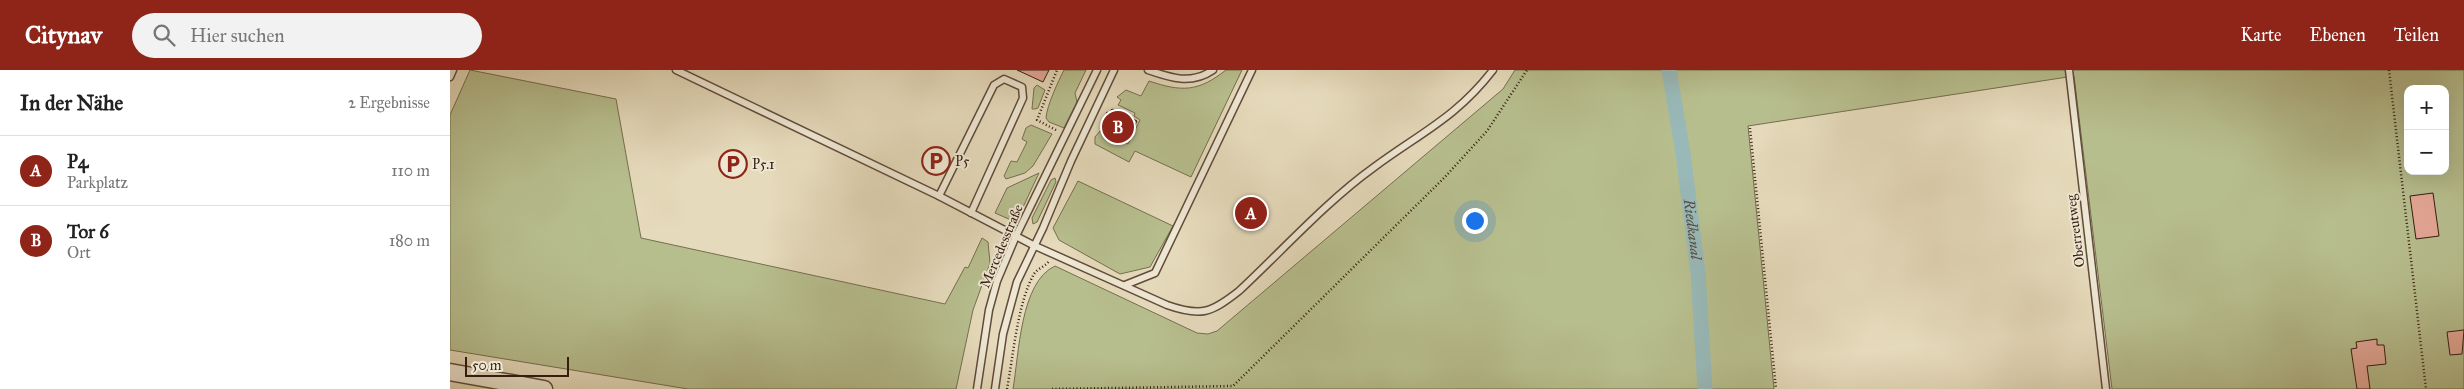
<!DOCTYPE html>
<html lang="de">
<meta charset="utf-8">
<style>
:root{--surface:#fff;--page:#f2f2f2;--text:#222;--muted:#767676;--line:#e0e0e0;--accent:#8f2418}
body{margin:0;font-family:"IM FELL Great Primer",serif;background:var(--page);color:var(--text)}
.controls{position:absolute;right:15px;top:15px;display:grid;overflow:hidden;border-radius:10px;box-shadow:0 5px 20px #0002}
.controls button{width:45px;height:45px;display:grid;place-items:center;padding:0;border:0;border-bottom:1px solid var(--line);background:var(--surface);color:var(--text);font:25px sans-serif}
.scale{position:absolute;left:15px;bottom:12px;width:104px;box-sizing:border-box;padding-left:5px;border:2px solid #351d10;border-top:0;font-size:14px;line-height:18px;white-space:nowrap;color:#351d10;-webkit-text-stroke:4px #eee7d3;paint-order:stroke}
.you{position:absolute;left:1024px;top:150px;width:18px;height:18px;margin:-12px;border:4px solid #fff;border-radius:50%;background:#1a73e8;box-shadow:0 0 0 8px #1a73e833}
.badge{display:grid;place-items:center;width:32px;height:32px;border-radius:50%;background:var(--accent);color:#fff;font-size:16px;font-weight:700}
.pin{position:absolute;translate:-50% -50%;border:2px solid #fff;box-shadow:0 1px 5px #0006}
.list{margin:0;padding:0;list-style:none}
h2{display:flex;justify-content:space-between;align-items:center;height:65px;margin:0;padding:0 20px;font-size:21px}
h2 small{font-size:16px;font-weight:400;color:var(--muted)}
.list li{display:grid;grid-template-columns:32px 1fr auto;gap:15px;align-items:center;box-sizing:border-box;height:70px;padding:0 20px;border-top:1px solid var(--line)}
.list b{display:block;font-size:19px;white-space:nowrap}
.list p{margin:0;font-size:16px;white-space:nowrap;color:var(--muted)}
.list em{font-size:16px;font-style:normal;color:var(--muted)}
.icon{flex:none;width:28px;height:28px;fill:none;stroke:currentColor;stroke-width:2;stroke-linecap:round;stroke-linejoin:round}
.map{position:relative;flex:none;width:2014px;height:319px;overflow:hidden}
header{display:flex;align-items:center;gap:30px;box-sizing:border-box;height:70px;padding:0 25px;background:var(--accent);color:#fff}
header strong{font-size:24px}
nav{display:flex;gap:28px;margin-inline-start:auto;font-size:18px}
.search{width:350px;height:45px;background:var(--page);display:flex;align-items:center;gap:12px;box-sizing:border-box;padding:0 18px;border-radius:28px;color:var(--muted);font-size:19px}
main{display:flex}
aside{flex:1;background:var(--surface)}
.map>svg:first-child{display:block}
</style>
<header>
<strong>Citynav</strong>
<div class="search"><svg class="icon" aria-label="search" viewBox="0 0 24 24"><circle cx="10" cy="10" r="6"/><path d="M15 15l6 6"/></svg>Hier suchen</div>
<nav><a>Karte</a><a>Ebenen</a><a>Teilen</a></nav>
</header>
<main>
<aside>
<h2>In der Nähe<small>2 Ergebnisse</small></h2>
<ul class="list">
<li><span class="badge">A</span><div><b>P4</b><p>Parkplatz</p></div><em>110 m</em></li>
<li><span class="badge">B</span><div><b>Tor 6</b><p>Ort</p></div><em>180 m</em></li>
</ul>
</aside>
<div class="map">
<svg width="2014" height="319" viewBox="0 0 2014 319">
<rect width="100%" height="100%" fill="#e5dabb"/>
<filter id="stains"><feTurbulence type="fractalNoise" baseFrequency=".004" numOctaves="4"/><feColorMatrix values="0 0 0 0 .2 0 0 0 0 .09 0 0 0 0 .02 0 0 0 .5 -.17"/></filter>
<radialGradient id="worn" r=".72"><stop offset=".6" stop-color="#630" stop-opacity="0"/><stop offset="1" stop-color="#630" stop-opacity=".3"/></radialGradient>
<g fill="#b7be8e" stroke="#766e4f" fill-rule="evenodd">
<path d="M20 0 166 29 191 168 495 234 515 197 518 198 532 168 538 172 540 193 523 240 506 319H238L0 280V45Z"/>
<path d="M614 0H636L625 23 627 32 614 58 599 52 596 48C597 35 608 12 614 0Z"/>
<path d="M776 0H792L741 107 685 81 679 92 645 74V67L650 61 678 74 690 50 684 46 685 43 668 35 671 30 667 27 676 20 691 26 699 11C732 22 748 22 776 0Z"/>
<path d="M1065 0H2014V319H1662L1624 6 1298 56 1324 319H563C569 285 570 212 605 196L747 263 758 264 767 261 1053 19ZM1958 19H1995V101H1958Z"/>
<path d="M587 15 595 20 588 38 585 39H582L584 18Z"/>
<path d="M581 55 602 64 583 96 575 103 556 109 554 106 561 91 567 92 577 72 572 69 576 58Z"/>
<path d="M589 103 568 148 561 150 545 143 557 118Z"/>
<path d="M605 108 606 112 587 152 583 154 582 148 601 110Z"/>
<path d="M628 111 723 156 700 197 670 204 609 170 603 158Z"/>
</g>
<g fill="none" stroke-linecap="round" stroke-linejoin="round">
<path stroke="#98b9b8" stroke-width="15" id="s1" d="M1219 0 1233 83 1248 203 1255 319"/>
</g>
<g fill="#e5a797" stroke="#351d10">
<path d="M567 0H599L593 12Z"/>
<path d="M662 39 687 51 677 71 652 59 654 55 652 54 657 42 659 43Z"/>
<path d="M1983 123 1989 166 1966 169 1960 126Z"/>
<path d="M2014 260 2012 284 2000 285 1997 262Z"/>
<path d="M1927 269V275H1934L1936 294 1917 296 1920 319H1907L1901 279 1907 278 1906 272Z"/>
</g>
<g fill="none" stroke-linecap="round" stroke-linejoin="round">
<defs>
<g id="service">
<path d="M226 0 489 126 583 175 717 235C751 247 761 243 789 221 831 182 877 131 923 98 970 63 1006 48 1043 0"/>
<path d="M698 0C721 8 741 15 763 0"/>
<path d="M1619 0 1656 319"/>
<path d="M0 7 3 0"/>
<path d="M489 126 544 15 554 9 572 17 573 28 521 143"/>
<path d="M675 215 705 203 802 0"/>
<path d="M527 319 539 240 547 211 566 166 647 0"/>
<path d="M545 319 553 264 567 212 593 158 621 91 664 0"/>
</g>
<path id="tertiary" d="M0 302 94 319"/>
</defs>
<use href="#service" stroke="#614c3b" stroke-width="9"/>
<use href="#tertiary" stroke="#614c3b" stroke-width="19"/>
<g stroke="#351d10" stroke-width="2.5" stroke-dasharray="1 2.5" stroke-linecap="butt">
<path d="M1939 0 1976 319"/>
<path d="M1300 58 1326 319"/>
<path d="M606 60 587 50 607 0"/>
<path d="M557 319C563 287 568 231 584 204 588 198 595 197 599 191"/>
<path d="M602 319 783 316 994 108 1037 61 1077 0"/>
</g>
<use href="#service" stroke="#eee7d3" stroke-width="6"/>
<use href="#tertiary" stroke="#eee7d3" stroke-width="16"/>
</g>
<defs>
<symbol id="parking-ring" viewBox="-11 -11 22 22"><circle r="9.5" fill="#eee7d3" stroke="#8f2418" stroke-width="1.5"/><path d="M-3.5-5.5H1a3.5 3.5 0 0 1 0 7H-1V5.5H-3.5ZM-1-3.4V-.6H.8a1.4 1.4 0 0 0 0-2.8Z" fill="#8f2418"/></symbol>
</defs>
<g fill-rule="evenodd">
<use href="#parking-ring" x="470" y="75" width="32" height="32"/>
<use href="#parking-ring" x="267" y="78" width="32" height="32"/>
</g>
<g text-anchor="middle" stroke-width="4" stroke-linejoin="round" paint-order="stroke">
<g font-size="14" fill="#351d10" stroke="#eee7d3" text-anchor="start">
<text x="505" y="96">P5</text>
<text x="302" y="99">P5.1</text>
</g>
<g font-size="14" fill="#351d10" stroke="#eee7d3">
<text transform="translate(1625 161) rotate(-97)" y="5">Oberreutweg</text>
<text transform="translate(551 176) rotate(-67)" y="5">Mercedesstraße</text>
</g>
<g font-size="15" font-style="italic" fill="#534c42" stroke="#eee7d3">
<text dy="5" stroke="none"><textPath href="#s1" startOffset="161">Riedkanal</textPath></text>
</g>
</g>
<rect width="100%" height="100%" filter="url(#stains)"/>
<rect width="100%" height="100%" fill="url(#worn)"/>
</svg>
<div class="controls">
<button>+</button>
<button>−</button>
</div>
<div class="scale">50 m</div>
<div class="you"></div>
<div class="pin badge" style="left:801px;top:143px">A</div>
<div class="pin badge" style="left:668px;top:57px">B</div>
</div>
</main>
